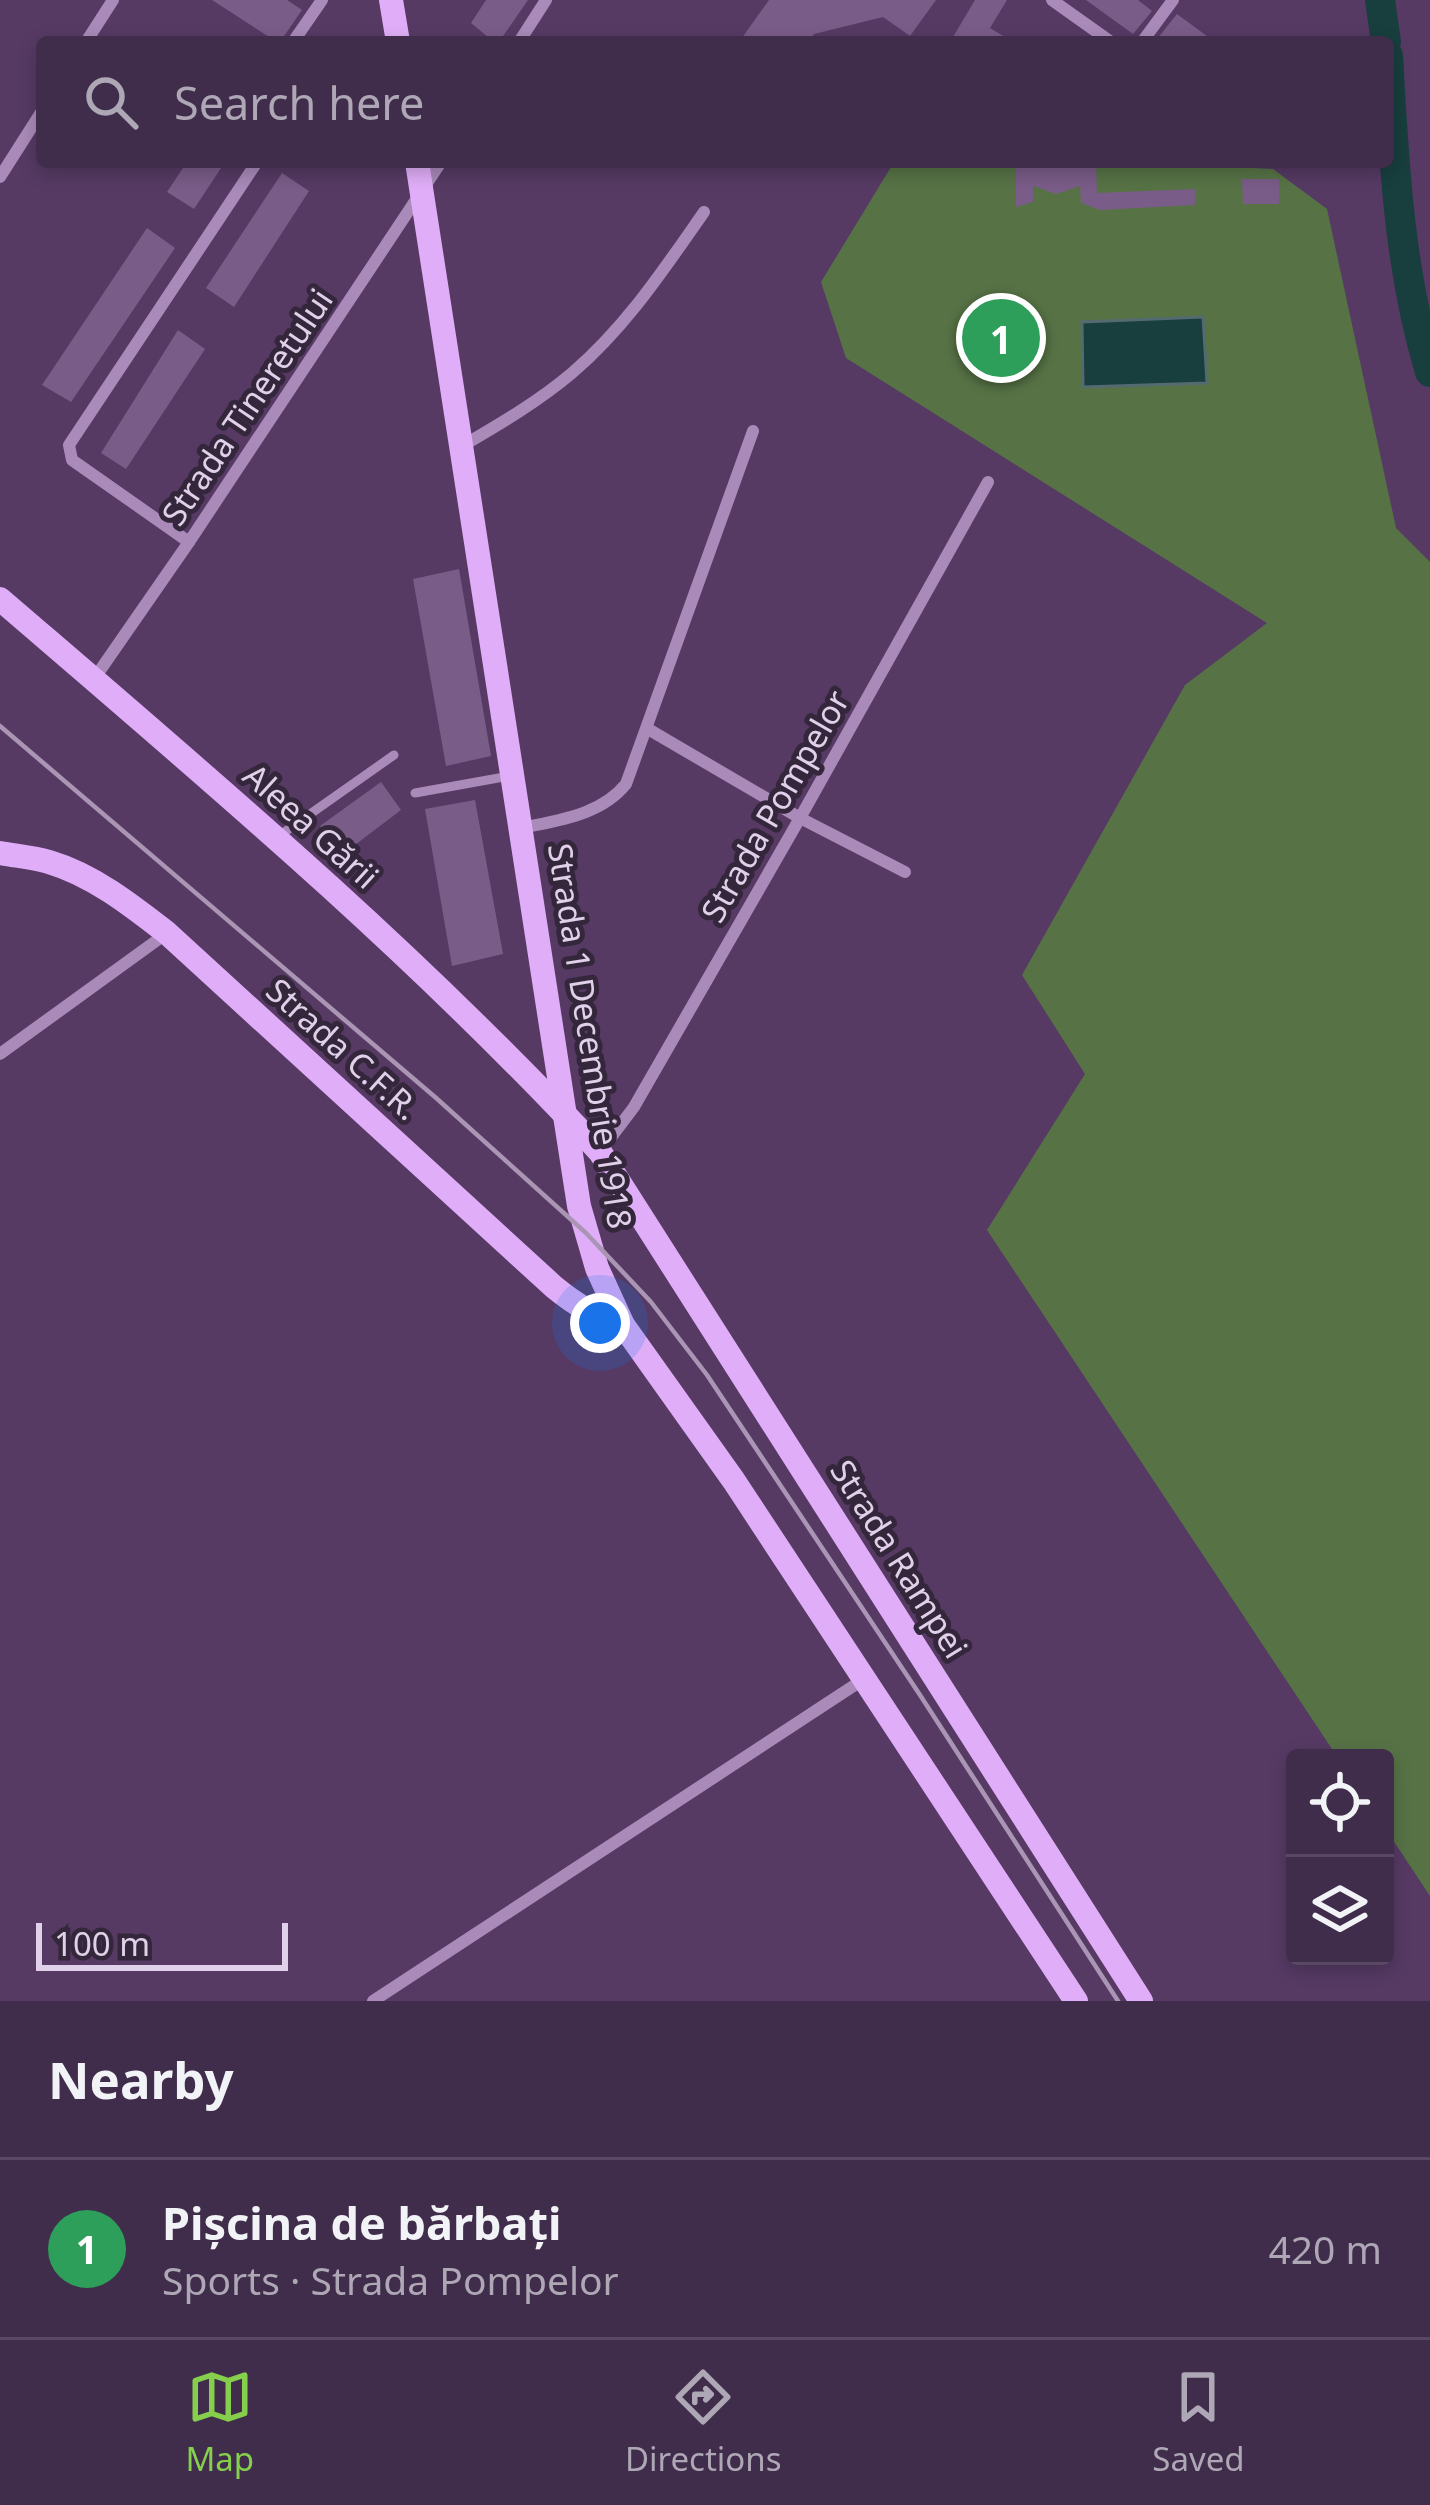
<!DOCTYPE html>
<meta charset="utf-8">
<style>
:root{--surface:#402c4b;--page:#473452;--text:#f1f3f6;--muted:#aea7b5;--line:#594863;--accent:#85cf4d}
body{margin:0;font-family:"Noto Sans",sans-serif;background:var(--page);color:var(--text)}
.controls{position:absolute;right:36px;bottom:36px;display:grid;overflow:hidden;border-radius:12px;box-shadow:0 6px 18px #0003}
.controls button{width:108px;height:108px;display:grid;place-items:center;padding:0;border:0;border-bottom:3px solid var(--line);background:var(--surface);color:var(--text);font:60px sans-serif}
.scale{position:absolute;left:36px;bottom:30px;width:252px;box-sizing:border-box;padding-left:12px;border:6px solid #e1d0e9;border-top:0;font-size:33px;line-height:42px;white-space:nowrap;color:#e1d0e9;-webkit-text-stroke:9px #34273b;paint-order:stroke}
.you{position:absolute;left:600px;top:1323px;width:42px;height:42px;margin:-30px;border:9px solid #fff;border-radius:50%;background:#1a73e8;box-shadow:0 0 0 18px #1a73e833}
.badge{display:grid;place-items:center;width:78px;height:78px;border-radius:50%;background:var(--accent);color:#fff;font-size:39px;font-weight:700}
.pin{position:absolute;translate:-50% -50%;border:6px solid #fff;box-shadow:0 3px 12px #0006}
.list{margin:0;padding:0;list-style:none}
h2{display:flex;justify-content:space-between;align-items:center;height:156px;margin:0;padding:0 48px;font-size:51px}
h2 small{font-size:39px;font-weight:400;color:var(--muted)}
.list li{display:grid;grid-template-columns:78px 1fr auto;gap:36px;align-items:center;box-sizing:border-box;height:180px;padding:0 48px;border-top:3px solid var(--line)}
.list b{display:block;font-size:45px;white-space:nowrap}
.list p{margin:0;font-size:39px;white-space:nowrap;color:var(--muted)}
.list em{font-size:39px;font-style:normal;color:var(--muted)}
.icon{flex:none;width:66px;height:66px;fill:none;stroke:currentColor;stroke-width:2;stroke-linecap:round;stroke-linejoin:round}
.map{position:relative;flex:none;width:1430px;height:2001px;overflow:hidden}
.search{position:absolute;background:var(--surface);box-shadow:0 6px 18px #0003;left:36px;right:36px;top:36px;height:132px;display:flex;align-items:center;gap:30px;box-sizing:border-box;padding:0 42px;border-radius:12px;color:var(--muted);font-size:45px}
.sheet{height:336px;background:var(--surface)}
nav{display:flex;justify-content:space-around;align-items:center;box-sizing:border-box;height:168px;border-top:3px solid var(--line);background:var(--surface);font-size:33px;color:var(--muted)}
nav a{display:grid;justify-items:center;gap:6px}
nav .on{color:var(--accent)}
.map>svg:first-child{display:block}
</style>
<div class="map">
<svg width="1430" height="2001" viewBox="0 0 1430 2001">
<rect width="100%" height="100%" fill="#563a64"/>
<path fill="#577346" d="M894 162H1223L1230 167 1273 169 1327 209 1396 528 1430 562V1896L1385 1828V1758H1338L987 1230 1085 1074 1022 975 1185 685 1267 623 846 358 821 282Z"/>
<path fill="#183e3e" stroke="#546a71" stroke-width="3" d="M1203 317 1207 383 1083 387 1082 322Z"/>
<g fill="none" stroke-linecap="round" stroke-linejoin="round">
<g stroke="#183e3e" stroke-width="30">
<path d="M1380 0 1386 42"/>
<path d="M1388 56C1394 163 1399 269 1430 372"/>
</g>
</g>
<g fill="#7a5c88">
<path d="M212 0H287L302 10 280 42H277Z"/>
<path d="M486 0H528L499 42H494L471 23Z"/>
<path d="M769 0H936L910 36 883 17 814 34 809 42H739Z"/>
<path d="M975 0H1007L990 28 1013 42H950Z"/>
<path d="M1086 0H1138L1152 11 1133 34Z"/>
<path d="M1177 14 1215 42H1161L1157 39Z"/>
<path d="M187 162H225L194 209 167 192Z"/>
<path d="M1016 162H1096L1097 193 1195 189V205L1100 210 1081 203 1080 186 1056 194 1033 186V202L1016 207Z"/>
<path d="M282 173 309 191 234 307 206 288Z"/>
<path d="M1242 179H1279V204H1243Z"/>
<path d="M147 228 175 248 71 402 42 385Z"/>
<path d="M178 330 205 349 126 469 101 453Z"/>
<path d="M459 569 491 756 446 766 413 579Z"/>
<path d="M381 782 401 810 343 854 320 826Z"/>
<path d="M475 800 503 954 452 966 425 809Z"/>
</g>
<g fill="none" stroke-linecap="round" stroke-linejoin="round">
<g stroke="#a98ab9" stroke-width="9">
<path d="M415 793 510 776"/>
<path d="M276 838 394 755"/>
</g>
<g stroke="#a98ab9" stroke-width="12">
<path d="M1052 0 1111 42"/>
<path d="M86 42 113 0"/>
<path d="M293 42 322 0"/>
<path d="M519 42 546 0"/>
<path d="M1142 42 1173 0"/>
<path d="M1252 162H1264"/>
<path d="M0 177 42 111"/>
<path d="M462 446C500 424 539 401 572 373 626 327 664 269 704 212"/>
<path d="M189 542 72 460 69 445 257 162"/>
<path d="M94 679 189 542 441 162"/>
<path d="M648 729 800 818 905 872"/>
<path d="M522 828C559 820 601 815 626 784L753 431"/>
<path d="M0 1054 167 933"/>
<path d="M600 1152 634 1107 800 818 988 482"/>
<path d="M373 2001 864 1679"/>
</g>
<g stroke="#e0aef8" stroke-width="24">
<path d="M391 0 398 42"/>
<path d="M417 162 579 1206 597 1268 623 1325 734 1481 1076 2001"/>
<path d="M0 599C206 776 415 952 600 1152L1141 2001"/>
<path d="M0 853C16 856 33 857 49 862 93 875 131 905 167 933L554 1287C576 1305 596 1317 623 1325"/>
</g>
<path stroke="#aa95b4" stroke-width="4.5" d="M0 726 435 1097 586 1233 651 1302 707 1375 920 1695 1118 2001"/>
</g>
<g text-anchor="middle" stroke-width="10" stroke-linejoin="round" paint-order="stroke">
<g font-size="33" fill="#e1d0e9" stroke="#34273b">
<text transform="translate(247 407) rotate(-56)" y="12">Strada Tineretului</text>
<text transform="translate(775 806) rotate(-60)" y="12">Strada Pompelor</text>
<text transform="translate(311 826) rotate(42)" y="12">Aleea Gării</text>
<text transform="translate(590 1036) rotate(81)" y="12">Strada 1 Decembrie 1918</text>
<text transform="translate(343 1049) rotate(42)" y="12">Strada C.F.R.</text>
<text transform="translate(899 1559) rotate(58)" y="12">Strada Rampei</text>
</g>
</g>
</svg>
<div class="controls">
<button><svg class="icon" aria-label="locate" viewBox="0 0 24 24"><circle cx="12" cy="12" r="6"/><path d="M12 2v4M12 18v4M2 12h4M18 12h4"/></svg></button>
<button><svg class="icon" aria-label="layers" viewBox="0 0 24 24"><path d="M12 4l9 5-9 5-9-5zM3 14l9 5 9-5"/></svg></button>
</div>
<div class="scale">100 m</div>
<div class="you"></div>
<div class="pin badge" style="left:1001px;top:338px;background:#2e9e5b">1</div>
<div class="search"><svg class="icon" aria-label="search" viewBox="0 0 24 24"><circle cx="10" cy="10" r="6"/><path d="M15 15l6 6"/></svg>Search here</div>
</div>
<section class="sheet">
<h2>Nearby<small></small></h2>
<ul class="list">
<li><span class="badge" style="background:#2e9e5b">1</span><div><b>Pișcina de bărbați</b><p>Sports · Strada Pompelor</p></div><em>420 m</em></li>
</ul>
</section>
<nav>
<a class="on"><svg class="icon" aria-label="map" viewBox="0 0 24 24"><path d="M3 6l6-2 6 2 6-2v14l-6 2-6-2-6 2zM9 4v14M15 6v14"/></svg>Map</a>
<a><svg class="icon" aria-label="directions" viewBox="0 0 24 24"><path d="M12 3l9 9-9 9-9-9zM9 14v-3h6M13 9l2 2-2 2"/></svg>Directions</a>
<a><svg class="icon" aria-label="saved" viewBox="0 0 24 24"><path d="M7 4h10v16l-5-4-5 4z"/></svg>Saved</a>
</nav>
